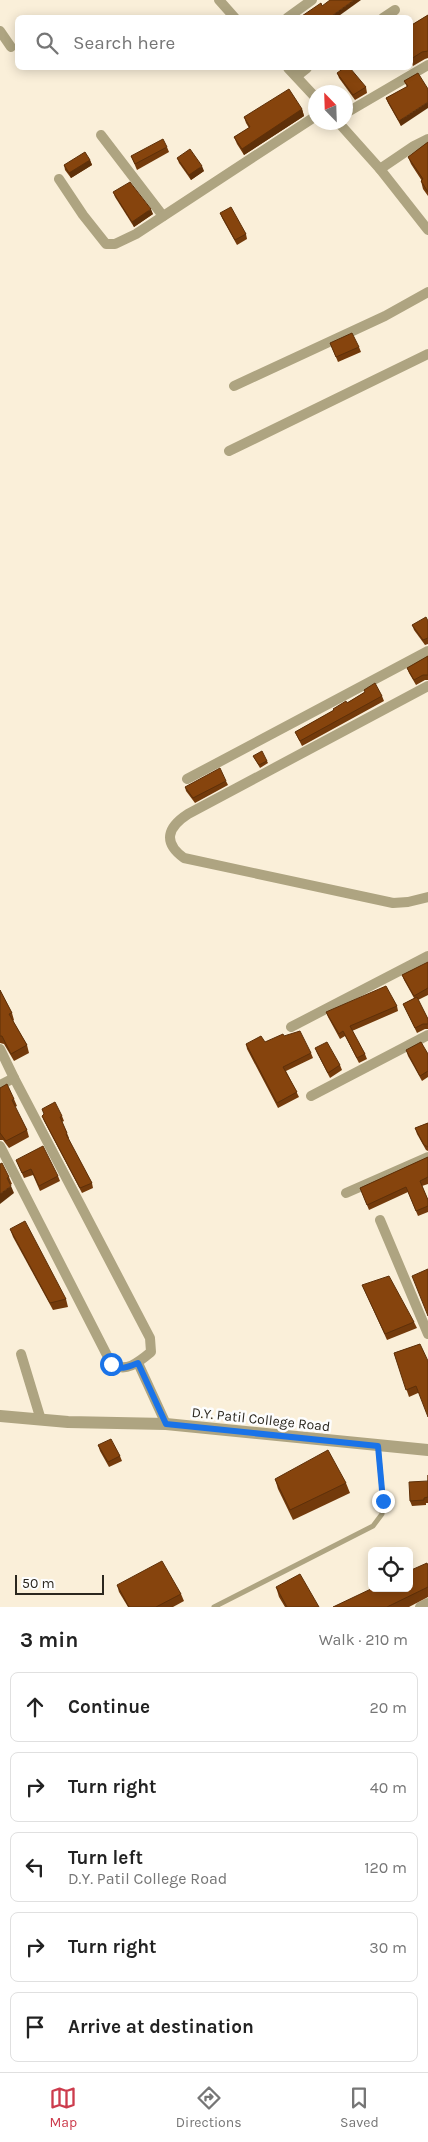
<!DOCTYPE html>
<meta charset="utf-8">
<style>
:root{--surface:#fff;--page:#f2f2f2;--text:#222;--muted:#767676;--line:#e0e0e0;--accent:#cc3c4d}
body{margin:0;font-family:Karla,sans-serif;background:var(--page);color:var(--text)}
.controls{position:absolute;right:15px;bottom:15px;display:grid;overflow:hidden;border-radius:8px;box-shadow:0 2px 12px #0003}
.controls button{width:45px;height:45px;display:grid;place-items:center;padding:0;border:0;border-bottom:1px solid var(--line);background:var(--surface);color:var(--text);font:25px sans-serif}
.compass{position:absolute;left:308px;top:85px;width:45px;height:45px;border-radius:50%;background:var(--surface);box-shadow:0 2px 12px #0003;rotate:337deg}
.scale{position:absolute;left:15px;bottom:12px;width:89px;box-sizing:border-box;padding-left:5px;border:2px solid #2b271f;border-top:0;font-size:14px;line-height:18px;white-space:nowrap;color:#2b271f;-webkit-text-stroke:4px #fdfdfd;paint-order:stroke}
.stop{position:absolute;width:15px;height:15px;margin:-11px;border:4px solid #1a73e8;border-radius:50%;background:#fff}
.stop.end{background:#1a73e8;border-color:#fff;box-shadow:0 1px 5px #0008}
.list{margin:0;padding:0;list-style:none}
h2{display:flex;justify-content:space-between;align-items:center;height:65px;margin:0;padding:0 20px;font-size:21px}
h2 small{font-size:16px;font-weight:400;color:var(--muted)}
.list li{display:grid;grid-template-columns:32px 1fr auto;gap:15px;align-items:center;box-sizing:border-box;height:70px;margin:0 10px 10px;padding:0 10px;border:1px solid var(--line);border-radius:8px}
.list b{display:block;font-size:19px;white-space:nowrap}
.list p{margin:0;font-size:16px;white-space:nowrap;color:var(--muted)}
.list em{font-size:16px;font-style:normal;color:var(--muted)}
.icon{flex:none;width:28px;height:28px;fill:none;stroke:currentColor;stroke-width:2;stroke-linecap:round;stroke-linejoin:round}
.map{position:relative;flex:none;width:428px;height:1607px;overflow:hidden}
.search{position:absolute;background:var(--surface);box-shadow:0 2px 12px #0003;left:15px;right:15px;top:15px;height:55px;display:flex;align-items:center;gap:12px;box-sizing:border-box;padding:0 18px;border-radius:8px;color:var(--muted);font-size:19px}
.sheet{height:465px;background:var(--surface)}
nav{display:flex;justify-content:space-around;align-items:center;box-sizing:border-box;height:70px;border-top:1px solid var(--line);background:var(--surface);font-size:14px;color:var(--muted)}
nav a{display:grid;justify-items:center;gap:2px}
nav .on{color:var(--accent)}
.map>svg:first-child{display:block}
</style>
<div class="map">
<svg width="428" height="1607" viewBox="0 0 428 1607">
<rect width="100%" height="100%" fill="#faefd9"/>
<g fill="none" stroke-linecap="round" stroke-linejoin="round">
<path stroke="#aea481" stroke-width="5" d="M214 1607 373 1526 382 1514 383 1501 378 1446"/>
<g stroke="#aea481" stroke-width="10">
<path d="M219 0 235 18"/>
<path d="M287 18 312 0"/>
<path d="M383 18 395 10"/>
<path d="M0 31 11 47"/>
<path d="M288 68 316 98"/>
<path d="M297 76 307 68"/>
<path d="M346 113 428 65"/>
<path d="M338 122 380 169 428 230"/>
<path d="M101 135 163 216"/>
<path d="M380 169 414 146 428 139"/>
<path d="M59 179 83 215 106 244H115L136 234 316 116"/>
<path d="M234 386 385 316 428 292"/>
<path d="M229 451 428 354"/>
<path d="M428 686 188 814C168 827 162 842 184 858L393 903 408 902 428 897"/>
<path d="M187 779 428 651"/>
<path d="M291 1027 428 956"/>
<path d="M0 1049 14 1078"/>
<path d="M0 1085 14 1078 150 1338 151 1352C139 1362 125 1374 111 1363L0 1146"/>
<path d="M311 1096 428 1035"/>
<path d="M346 1193 428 1157"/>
<path d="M380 1220 428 1334"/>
<path d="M21 1354 41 1420"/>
<path d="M138 1363 166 1424"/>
<path d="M420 1607 428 1603"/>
</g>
<path stroke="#aea481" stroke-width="12" d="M0 1416 68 1422 166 1424 428 1450"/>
</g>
<g fill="#733a0b">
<path d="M428 15V58L425 59 413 66 410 61V26Z"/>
<path d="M337 73 366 87 367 93 355 100 339 78Z"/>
<path d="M418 73 401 126 388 103 386 98 407 87 404 81Z"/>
<path d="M302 109 304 116 244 155 237 144 234 137 249 128 246 123 244 117Z"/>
<path d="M428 142V196L423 189 421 181H422L411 164 408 157Z"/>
<path d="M167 147 169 152 137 170 131 156Z"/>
<path d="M177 158 204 171 191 180 179 163Z"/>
<path d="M90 160 92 165 71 178 65 170 64 165Z"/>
<path d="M113 192 153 214 134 227 115 197Z"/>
<path d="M220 213 246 234 247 239 237 245 222 218Z"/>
<path d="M330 343 359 347 361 352 338 362Z"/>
<path d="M428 621V644L425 645 414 630 412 625Z"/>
<path d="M428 656V680H425L416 685 409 673 407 668Z"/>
<path d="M364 690 382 696 384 701 302 746 295 732 347 703 365 692Z"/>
<path d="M253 756 267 761 268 763 260 768Z"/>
<path d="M226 781 228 785 195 803 186 791 185 787Z"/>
<path d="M428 962V995L418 1000 428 1019V1029H425L417 1033 403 1004 414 998 404 980 402 975Z"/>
<path d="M0 990 12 1013 14 1020 13 1021 27 1045 29 1053 14 1061 4 1044 0 1043Z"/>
<path d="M397 1006 398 1011 352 1031 365 1054 367 1059 359 1063 345 1036 340 1039 328 1017 326 1012Z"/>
<path d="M284 1036 311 1053 313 1058 286 1071 299 1097 278 1108 247 1049 246 1044 265 1042Z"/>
<path d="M315 1048 340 1065 342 1070 330 1078 317 1053Z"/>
<path d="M406 1050 428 1054V1077L422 1081 408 1056Z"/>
<path d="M0 1088 14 1099 17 1106 15 1107 27 1130 29 1137 9 1148 3 1140H0Z"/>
<path d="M44 1114 62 1116 64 1121 62 1122 67 1133 69 1138 68 1139 92 1183 93 1188 82 1193 44 1121 42 1116Z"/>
<path d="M428 1123V1151L426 1150 417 1134 415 1128Z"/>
<path d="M428 1157V1184L422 1186 428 1200V1212L418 1216 408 1192 369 1210 360 1188Z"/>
<path d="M16 1160 58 1176 60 1181 40 1191 33 1175 24 1178Z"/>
<path d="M0 1164 9 1177 12 1184 10 1185 14 1193Z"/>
<path d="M10 1229 66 1299 68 1307 53 1310 13 1237Z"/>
<path d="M362 1285 414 1322 417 1328 387 1340Z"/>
<path d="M420 1344 418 1393 409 1397 394 1353Z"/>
<path d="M98 1445 120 1456 122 1461 109 1467 100 1451Z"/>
<path d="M428 1475V1503H426V1505L412 1506 410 1501 428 1481Z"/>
<path d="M275 1479 346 1483 350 1493 293 1520 278 1489Z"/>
<path d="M428 1564V1597L409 1607H333Z"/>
<path d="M117 1585 181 1594 184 1601 173 1607H128L119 1592Z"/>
<path d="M276 1587 319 1607H285L279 1597Z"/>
</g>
<g fill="#5e3009">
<path d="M354 0H361L336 18H329Z"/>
<path d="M428 102V108L401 126 399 121Z"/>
<path d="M302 109 304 116 244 155 242 149Z"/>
<path d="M90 160 92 165 71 178 69 173Z"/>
<path d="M202 166 204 171 191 180 189 175Z"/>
<path d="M151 209 153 214 134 227 132 222Z"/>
<path d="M11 1186 14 1193 0 1204V1194Z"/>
</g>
<g fill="#86440d" stroke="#5e3009">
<path d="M330 0H354L329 18H299L321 3 322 6Z"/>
<path d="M428 15V51L422 52 411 59 410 26Z"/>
<path d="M344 68H350L366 87 353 95 337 73Z"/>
<path d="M418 73 428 89V102L399 121 386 98 408 86 404 81Z"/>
<path d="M289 89 302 109 242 149 234 137 250 127 244 117Z"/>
<path d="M163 139 167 147 135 164 131 156Z"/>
<path d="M428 142V192L421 181 423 179 408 157Z"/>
<path d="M190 149 202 166 189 175 177 158Z"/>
<path d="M85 152 90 160 69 173 64 165Z"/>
<path d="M130 182 151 209 132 222 113 192Z"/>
<path d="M231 207 246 234 235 240 220 213Z"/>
<path d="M352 333 359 347 336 357 330 343Z"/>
<path d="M426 617 428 621V638L423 640 412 625Z"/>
<path d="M428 656V675H423L414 680 407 668Z"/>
<path d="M375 683 382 696 300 741 295 732 334 710 333 709 346 701 347 703 365 692 364 690Z"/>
<path d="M262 751 267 761 259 765 253 756Z"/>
<path d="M220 768 226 781 193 798 185 787Z"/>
<path d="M428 962V988L414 996 402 975Z"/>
<path d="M386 986 397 1006 350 1026 365 1054 357 1058 343 1031 339 1034 326 1012Z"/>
<path d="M0 990 12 1013 9 1014 27 1045 11 1054 2 1036H0Z"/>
<path d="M417 997 428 1019V1024H423L415 1028 403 1004Z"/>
<path d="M300 1031 311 1053 283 1067 297 1092 277 1103 246 1044 261 1036 265 1042 283 1034 284 1036Z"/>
<path d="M327 1042 340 1065 328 1073 315 1048Z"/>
<path d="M421 1042 428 1054V1071L420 1076 406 1050Z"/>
<path d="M7 1084 14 1099 12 1100 27 1130 6 1141 0 1133V1088Z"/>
<path d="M55 1102 62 1116 60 1117 67 1133 66 1134 92 1183 80 1188 42 1116 44 1114 42 1109Z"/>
<path d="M428 1123V1147L424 1145 415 1128Z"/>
<path d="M43 1146 58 1176 39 1186 31 1169 22 1173 16 1160Z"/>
<path d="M428 1157V1177L420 1181 428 1200V1206L416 1211 406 1187 367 1205 360 1188Z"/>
<path d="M2 1163 9 1177 7 1178 11 1186 0 1194V1164Z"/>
<path d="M25 1221 66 1299 50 1303 10 1229Z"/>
<path d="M428 1269V1316L412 1276Z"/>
<path d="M389 1276 414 1322 385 1334 362 1285Z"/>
<path d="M420 1344 428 1361V1417L416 1386 406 1390 394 1353Z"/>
<path d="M111 1439 120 1456 108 1462 98 1445Z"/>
<path d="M328 1450 346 1483 290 1510 275 1479Z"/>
<path d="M428 1475V1497L424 1498V1500L410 1501 409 1482 428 1481Z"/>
<path d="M162 1561 181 1594 156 1607H129L117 1585Z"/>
<path d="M427 1563V1564H428V1587L387 1607H333L373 1588H409V1571Z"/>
<path d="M300 1574 319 1607H287L276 1587Z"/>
</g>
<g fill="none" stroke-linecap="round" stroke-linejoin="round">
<path stroke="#1a73e8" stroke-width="6" d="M111 1364C120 1371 128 1367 138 1363L166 1424 378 1446 383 1501"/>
</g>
<g text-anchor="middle" stroke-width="5" stroke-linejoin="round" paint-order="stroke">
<g font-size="14" fill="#2b271f" stroke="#fdfdfd">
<text transform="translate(261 1419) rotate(6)" y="5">D.Y. Patil College Road</text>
</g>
</g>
</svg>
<div class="controls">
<button><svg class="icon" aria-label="locate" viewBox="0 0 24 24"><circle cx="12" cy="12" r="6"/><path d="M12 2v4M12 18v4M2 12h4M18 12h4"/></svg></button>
</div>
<svg class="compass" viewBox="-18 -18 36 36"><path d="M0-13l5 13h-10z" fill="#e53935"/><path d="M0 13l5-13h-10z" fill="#767676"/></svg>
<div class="scale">50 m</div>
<div class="stop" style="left:111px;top:1364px"></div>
<div class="stop end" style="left:383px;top:1501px"></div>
<div class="search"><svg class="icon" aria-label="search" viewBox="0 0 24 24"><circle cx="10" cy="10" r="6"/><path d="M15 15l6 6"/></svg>Search here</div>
</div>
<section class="sheet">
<h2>3 min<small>Walk · 210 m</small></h2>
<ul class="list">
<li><svg class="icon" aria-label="ahead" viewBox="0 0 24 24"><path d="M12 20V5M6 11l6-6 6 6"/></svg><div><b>Continue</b></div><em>20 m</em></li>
<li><svg class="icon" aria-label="right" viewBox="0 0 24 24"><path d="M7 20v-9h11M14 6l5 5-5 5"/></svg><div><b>Turn right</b></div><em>40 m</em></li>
<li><svg class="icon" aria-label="left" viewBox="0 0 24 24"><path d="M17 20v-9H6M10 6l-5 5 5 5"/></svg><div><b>Turn left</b><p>D.Y. Patil College Road</p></div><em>120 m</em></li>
<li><svg class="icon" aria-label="right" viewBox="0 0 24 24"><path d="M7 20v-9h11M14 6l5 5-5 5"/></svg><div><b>Turn right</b></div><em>30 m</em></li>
<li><svg class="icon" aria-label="arrive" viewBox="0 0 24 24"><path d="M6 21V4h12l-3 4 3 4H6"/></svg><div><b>Arrive at destination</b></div></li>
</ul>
</section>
<nav>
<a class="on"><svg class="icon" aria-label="map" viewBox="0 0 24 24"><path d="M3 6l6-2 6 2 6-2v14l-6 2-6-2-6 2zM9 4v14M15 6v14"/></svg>Map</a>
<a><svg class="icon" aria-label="directions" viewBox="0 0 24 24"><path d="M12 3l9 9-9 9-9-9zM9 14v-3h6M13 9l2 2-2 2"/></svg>Directions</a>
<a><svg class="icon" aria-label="saved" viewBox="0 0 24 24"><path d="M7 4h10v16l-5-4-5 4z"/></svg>Saved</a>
</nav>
